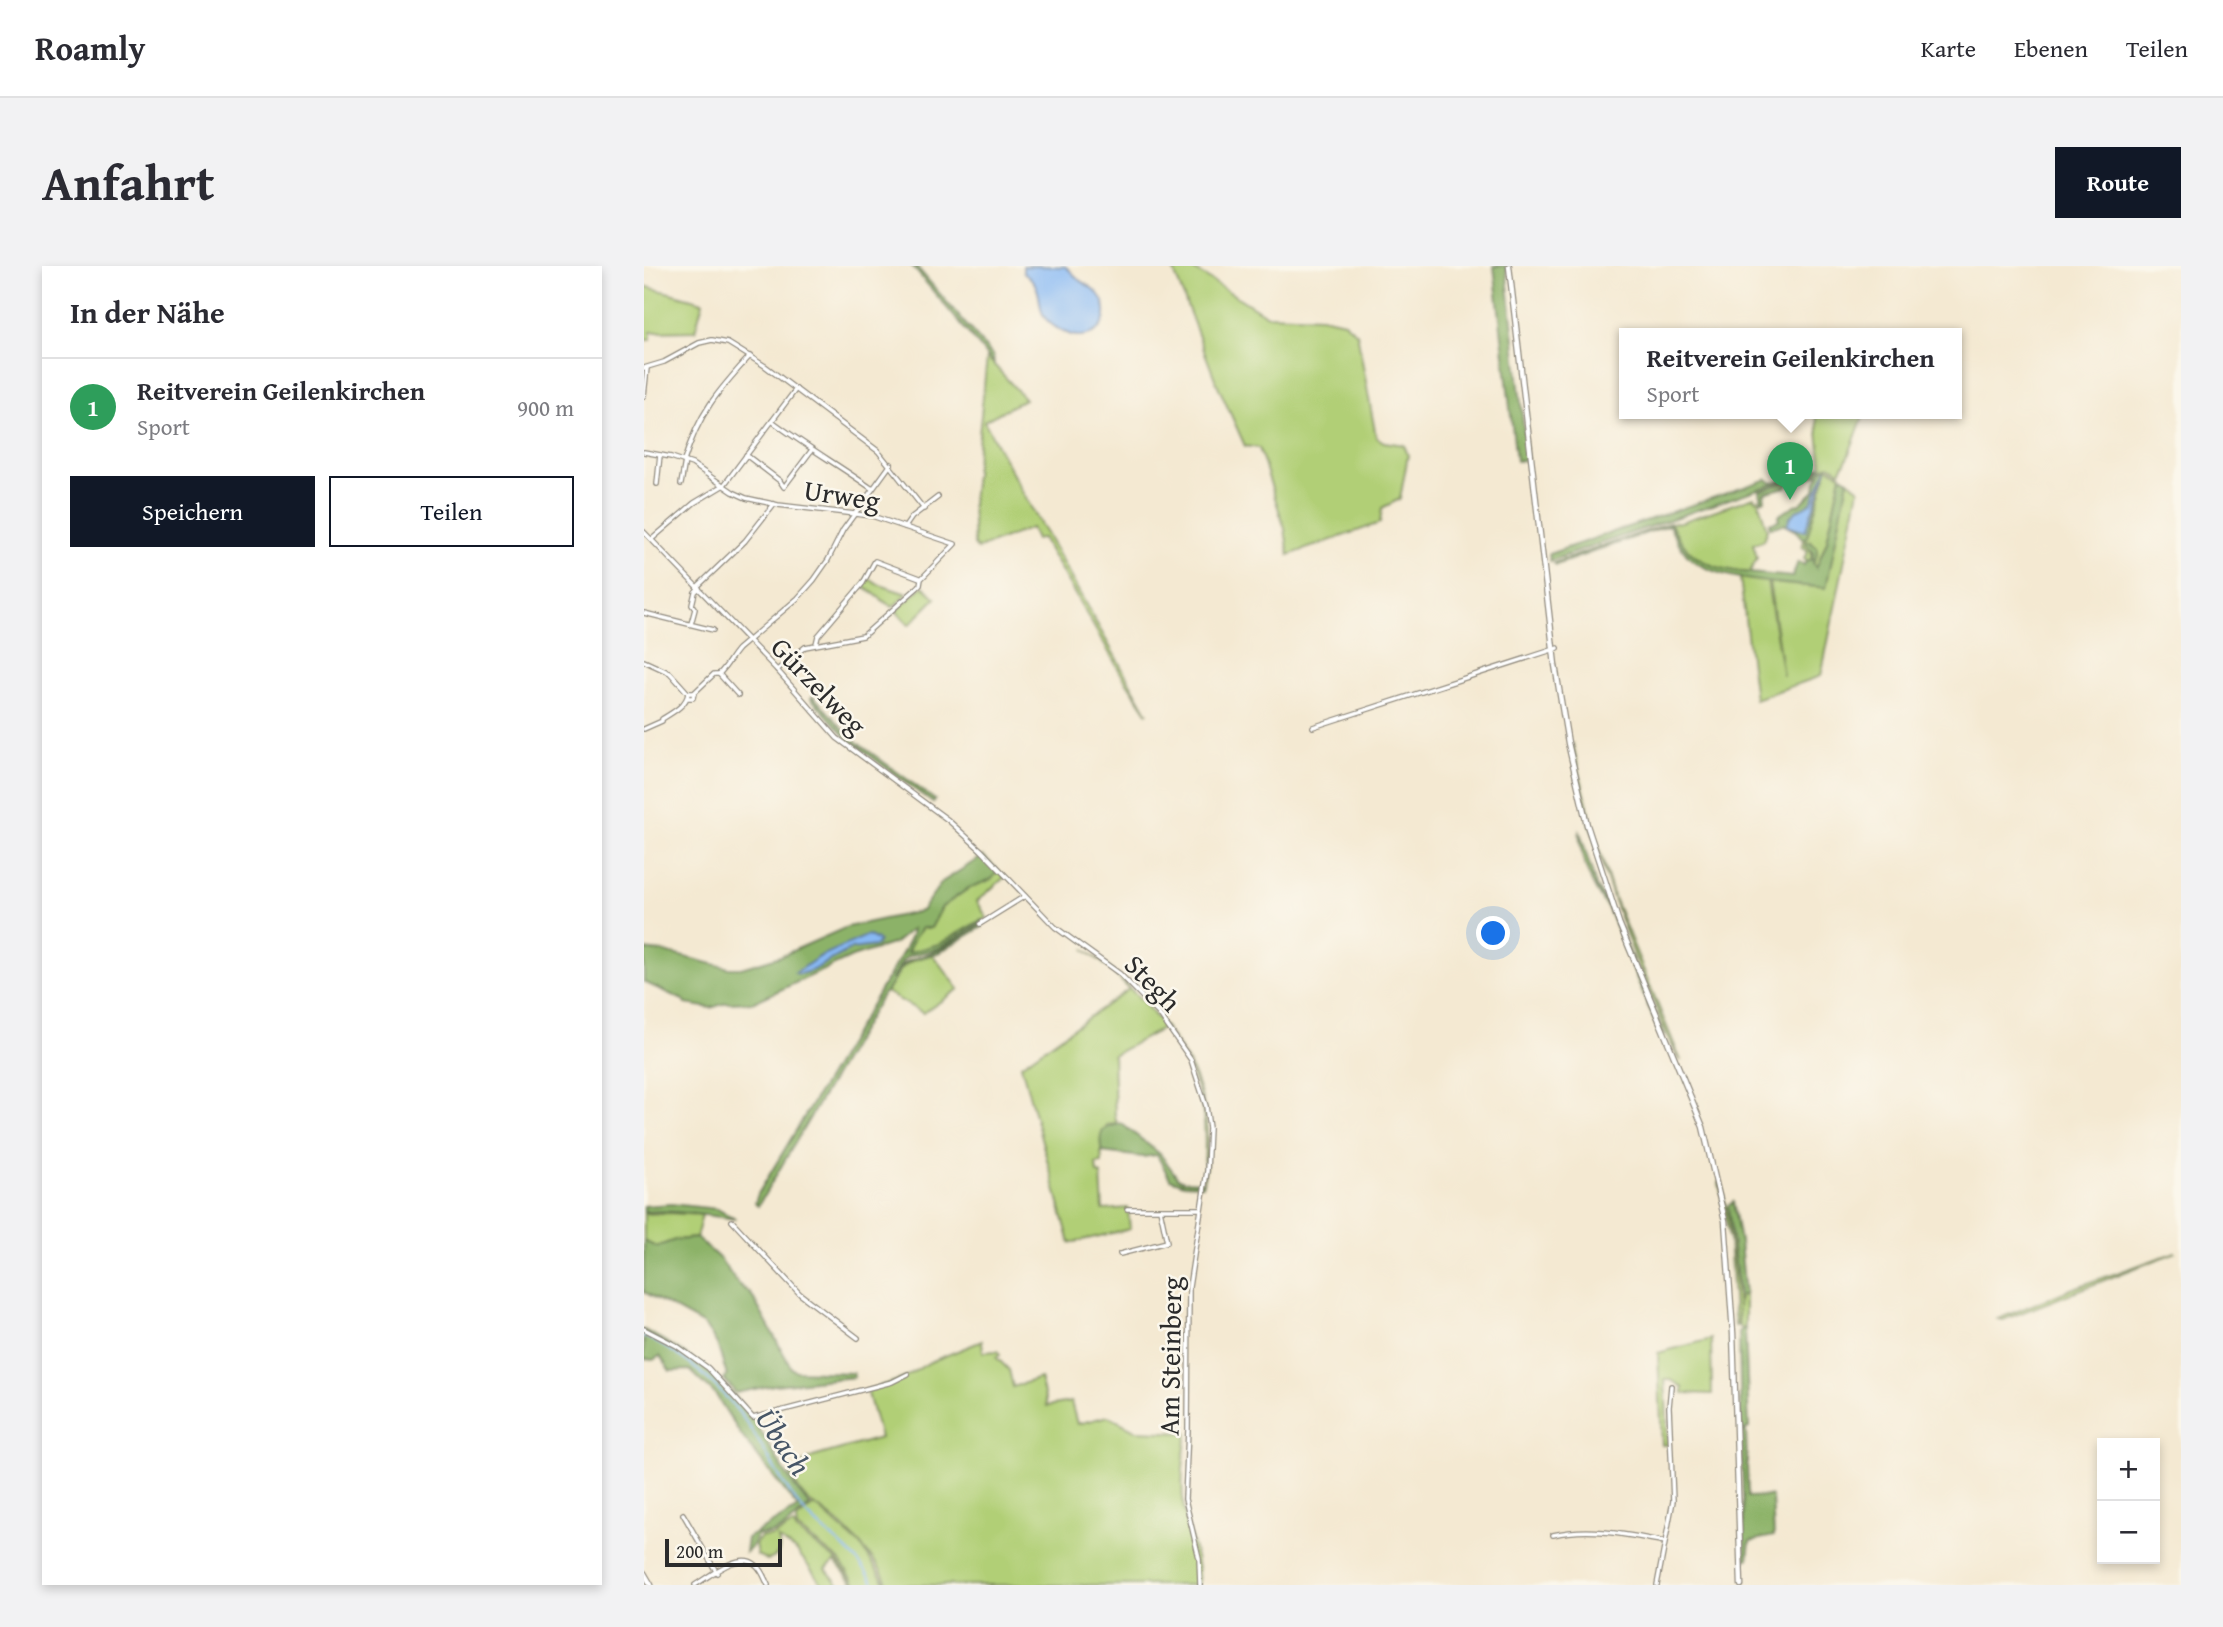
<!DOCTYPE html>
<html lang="de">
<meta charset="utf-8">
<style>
:root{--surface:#fff;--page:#f2f2f3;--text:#2b2b33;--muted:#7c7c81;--line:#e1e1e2;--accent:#111827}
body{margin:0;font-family:"Gentium Book Plus",serif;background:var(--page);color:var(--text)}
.controls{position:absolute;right:21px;bottom:21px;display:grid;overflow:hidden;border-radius:0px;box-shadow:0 4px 10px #0003}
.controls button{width:63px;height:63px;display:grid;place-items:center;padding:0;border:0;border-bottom:2px solid var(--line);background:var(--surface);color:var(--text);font:35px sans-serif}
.scale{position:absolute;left:21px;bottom:18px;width:117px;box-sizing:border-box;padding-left:7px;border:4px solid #2b2b2b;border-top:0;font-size:19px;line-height:24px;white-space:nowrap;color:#2b2b2b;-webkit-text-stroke:5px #fbf7ec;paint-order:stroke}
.you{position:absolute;left:850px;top:668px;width:24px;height:24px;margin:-18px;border:5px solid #fff;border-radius:50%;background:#1a73e8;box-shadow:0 0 0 10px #1a73e833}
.badge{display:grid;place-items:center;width:46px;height:46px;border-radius:50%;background:var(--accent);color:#fff;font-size:23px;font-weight:700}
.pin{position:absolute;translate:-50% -58px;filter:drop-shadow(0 2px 4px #0008)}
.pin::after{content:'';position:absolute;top:37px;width:24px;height:21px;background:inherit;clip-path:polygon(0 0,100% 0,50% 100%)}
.popup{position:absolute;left:975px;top:62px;width:343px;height:91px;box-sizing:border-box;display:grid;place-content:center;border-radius:0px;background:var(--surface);filter:drop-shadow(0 2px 5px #0005);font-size:23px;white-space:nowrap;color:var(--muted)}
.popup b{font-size:26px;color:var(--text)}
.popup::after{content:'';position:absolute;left:50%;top:100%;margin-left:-14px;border:14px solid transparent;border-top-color:var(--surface)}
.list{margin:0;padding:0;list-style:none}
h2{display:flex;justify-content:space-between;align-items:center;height:91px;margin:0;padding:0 28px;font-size:30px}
h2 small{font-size:23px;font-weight:400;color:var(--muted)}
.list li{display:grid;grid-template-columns:46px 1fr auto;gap:21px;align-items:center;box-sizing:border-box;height:98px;padding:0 28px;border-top:2px solid var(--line)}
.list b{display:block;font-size:26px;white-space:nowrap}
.list p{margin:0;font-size:23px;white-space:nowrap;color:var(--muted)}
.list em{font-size:23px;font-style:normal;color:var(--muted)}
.actions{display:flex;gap:14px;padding:21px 28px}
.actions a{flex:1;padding:16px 0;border:2px solid var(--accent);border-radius:0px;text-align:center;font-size:24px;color:var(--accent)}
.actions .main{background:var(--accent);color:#fff}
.map{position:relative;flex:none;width:1537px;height:1319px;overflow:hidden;border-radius:0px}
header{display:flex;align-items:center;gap:42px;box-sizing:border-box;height:98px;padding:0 35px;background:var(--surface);border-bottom:2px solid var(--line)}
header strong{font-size:33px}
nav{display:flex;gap:38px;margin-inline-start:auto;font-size:24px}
.intro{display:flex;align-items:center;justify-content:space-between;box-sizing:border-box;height:168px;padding:0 42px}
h1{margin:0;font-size:49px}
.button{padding:18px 32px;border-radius:0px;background:var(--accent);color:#fff;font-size:24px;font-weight:700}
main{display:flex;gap:42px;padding:0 42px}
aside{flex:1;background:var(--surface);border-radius:0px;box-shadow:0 4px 10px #0003}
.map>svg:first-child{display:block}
</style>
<header>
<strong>Roamly</strong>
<nav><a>Karte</a><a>Ebenen</a><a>Teilen</a></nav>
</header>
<div class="intro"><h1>Anfahrt</h1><a class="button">Route</a></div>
<main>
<aside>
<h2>In der Nähe<small></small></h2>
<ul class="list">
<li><span class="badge" style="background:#2e9e5b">1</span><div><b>Reitverein Geilenkirchen</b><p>Sport</p></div><em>900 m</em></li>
</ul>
<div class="actions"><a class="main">Speichern</a><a>Teilen</a></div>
</aside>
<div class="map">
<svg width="1537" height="1319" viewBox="0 0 1537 1319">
<rect width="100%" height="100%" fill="#fbf7ec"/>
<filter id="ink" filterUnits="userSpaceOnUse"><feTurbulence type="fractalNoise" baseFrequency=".0143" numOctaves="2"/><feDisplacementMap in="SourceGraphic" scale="14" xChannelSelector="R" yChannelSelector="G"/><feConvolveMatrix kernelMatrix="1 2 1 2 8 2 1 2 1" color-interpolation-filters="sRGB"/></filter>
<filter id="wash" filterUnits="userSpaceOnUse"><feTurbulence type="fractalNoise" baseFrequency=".00686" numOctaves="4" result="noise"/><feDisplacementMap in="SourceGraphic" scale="28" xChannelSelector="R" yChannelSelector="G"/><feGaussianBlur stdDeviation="1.57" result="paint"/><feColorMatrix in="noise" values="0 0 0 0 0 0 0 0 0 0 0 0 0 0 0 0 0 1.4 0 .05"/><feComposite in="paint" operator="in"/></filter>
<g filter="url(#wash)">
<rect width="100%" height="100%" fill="#f4e9d2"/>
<g fill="#b1cf76" stroke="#6e7d50" stroke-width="2">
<path d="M528 0H544L622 49 678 51 700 56 713 67 732 171 740 176 760 179 764 189 756 233 738 242 736 257 645 289 641 263 615 182 601 180 571 113Z"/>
<path d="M0 20 59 36 51 65 7 66V74H0Z"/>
<path d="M343 91 381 133 340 155 379 227 504 448 481 414 398 272 392 274 387 262 333 283 330 279 328 237Z"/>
<path d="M1172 148H1220L1203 193 1196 205 1186 199 1178 201Z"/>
<path d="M1184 201 1197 208 1183 275 1172 303 1169 295C1175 287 1174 282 1167 275V296L1160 293 1164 284 1158 281Z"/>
<path d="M1204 214 1215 223 1177 410 1111 433 1096 312 1123 315 1139 410 1125 315 1182 322Z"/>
<path d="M1110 231 1111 234 1114 233 1123 264 1120 274 1109 278 1113 292 1106 306C1088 308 1058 299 1045 285 1037 277 1032 266 1026 257L1037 256Z"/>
<path d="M224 312 233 318 263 328 249 341C238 336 231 326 219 321Z"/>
<path d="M279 320 292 332 265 359 252 345Z"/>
<path d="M929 479 952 573 970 632 1037 795C1025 778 1017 752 1008 732 973 651 946 568 927 483Z"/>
<path d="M354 604 361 611 333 635 343 652 295 678 262 688 270 672 278 662H287L298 641 325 622 348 613Z"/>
<path d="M440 683C462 698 478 714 496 733 537 776 566 821 563 882 563 894 562 907 558 919 566 856 559 813 521 761L469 789 471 852 474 858 463 859 457 883 458 897 452 898 453 907 457 908 459 944 484 942 486 963 426 977 377 799 485 723 464 701Z"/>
<path d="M288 688 315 723 279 747 242 726C258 701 258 696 288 688Z"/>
<path d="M1075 916H1077L1084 952 1094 1042 1095 1030 1101 1029V1062L1098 1063 1095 1061 1094 1043 1093 1060H1091L1085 974Z"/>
<path d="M23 947 58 949 52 972 31 974 12 981 0 975V948Z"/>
<path d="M1532 986 1359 1054 1354 1053 1427 1023Z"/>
<path d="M1067 1073 1068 1128 1039 1127V1121L1027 1114H1021L1024 1179H1018L1014 1087Z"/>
<path d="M338 1075 339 1086 354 1085 356 1089 352 1091 365 1104 369 1121 396 1112 403 1140 427 1136 433 1158 464 1150 493 1165 543 1167C539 1190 536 1226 541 1249 546 1273 556 1293 554 1319H244C235 1293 196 1255 172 1240L218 1281 243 1319H213L195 1294 153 1262 152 1255 167 1241 171 1240C160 1235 153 1220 146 1209L159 1202 158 1198 169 1191 236 1172 223 1124 258 1113 286 1096Z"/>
<path d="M149 1259 153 1265 193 1295 211 1319 191 1295 182 1303 195 1319H179L153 1285 134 1273C137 1283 135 1292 123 1294L113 1289 111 1278 117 1271 129 1270Z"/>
</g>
<g fill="#8cb267" stroke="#5c6e49" stroke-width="2">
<path d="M268 0H272L349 90 350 98Z"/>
<path d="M850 0H862L883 194 872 195Z"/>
<path d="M1177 200 1178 201 906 295 905 288 1123 213 1128 217Z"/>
<path d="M1184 201 1163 271 1159 273 1152 265 1139 258 1126 262 1125 257 1135 254 1134 250 1151 239 1156 238 1171 224 1172 215 1176 207 1160 214 1154 213 1151 218 1145 217 1142 221 1120 227 1121 234 1117 235 1115 225Z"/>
<path d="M1197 209 1204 214 1182 322C1146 318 1070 316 1045 291 1036 282 1031 270 1025 259L912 299 910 297 1026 257C1032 266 1037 277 1044 284 1067 309 1117 307 1148 311L1154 296 1160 299 1163 294H1168L1169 286 1162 278 1163 274 1173 281V289L1169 297 1172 302 1183 275Z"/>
<path d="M169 430 210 474 291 534 289 537 206 475 167 432Z"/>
<path d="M935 563 952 620 968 646 1020 769 1015 767 964 643C947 620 936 592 935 563Z"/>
<path d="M339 590 354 604 348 613 325 622 298 641 287 662H278L270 672 263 687 295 678 337 654 339 655 295 682 265 690 259 694 247 714 261 696 297 683 337 659 338 661 294 687 265 695 258 701 242 726 238 729 114 940 111 937 114 928 259 686 267 670 268 663 251 677 208 691 110 736 82 737 67 742 41 738V735L0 716V684L20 686 85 702H97L137 690 203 661 277 645 298 616Z"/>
<path d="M478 858 516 888 534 912 540 915 559 916 558 919 540 918 526 913 513 889 499 891 458 886C453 866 458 860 478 858Z"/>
<path d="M1089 936 1096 976 1101 1029 1095 1030 1084 940Z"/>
<path d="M27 938 73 943 92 953C61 949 32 944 0 946V940Z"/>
<path d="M53 972 76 993 94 1018 107 1028 148 1103 152 1105 209 1107 210 1111 130 1119 92 1127 80 1113 83 1110 73 1078 60 1059 0 1026V975L12 981 31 974Z"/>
<path d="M1101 1062 1105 1162 1097 1165 1095 1065Z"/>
<path d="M0 1064C43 1086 81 1113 109 1153 128 1182 143 1214 166 1240L141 1261 129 1267 113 1269 107 1282 101 1287 103 1272 154 1242 97 1169 72 1129 46 1104 26 1105 16 1090 9 1094 0 1093Z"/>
<path d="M1102 1165 1104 1231 1126 1230 1128 1232 1130 1270 1106 1275 1104 1293 1101 1294 1097 1167Z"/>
</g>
<g fill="#88b9f4" stroke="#5a7290" stroke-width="2">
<path d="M379 0C388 0 416 0 422 1 426 4 430 9 434 13 441 18 450 22 455 29 469 48 458 71 434 70 426 70 411 62 405 56 389 43 404 22 379 6Z"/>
<path d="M1183 203 1161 265 1143 260C1146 245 1157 243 1167 237Z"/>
<path d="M224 669 235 675 232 680 207 683 169 704 156 708 151 707 175 691Z"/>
</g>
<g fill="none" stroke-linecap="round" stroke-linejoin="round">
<path stroke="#88b9f4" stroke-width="2" d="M0 1070C42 1089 79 1122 105 1160 123 1187 137 1217 157 1242 181 1270 212 1284 231 1319"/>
</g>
</g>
<g filter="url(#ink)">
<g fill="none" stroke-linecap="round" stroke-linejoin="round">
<defs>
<g id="street">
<path d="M0 102 20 96 55 77 68 74 84 77 121 100 234 185 280 243"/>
<path d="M0 130 3 102"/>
<path d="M128 155C160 179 194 199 227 222"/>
<path d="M0 186 27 191 48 198 89 226 102 232 134 239 228 250 311 278 277 313 276 319 273 322 219 370 161 381 133 404"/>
<path d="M102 189 136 215 140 221 167 185"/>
<path d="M40 195C55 147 73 126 106 90"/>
<path d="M13 218 16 189"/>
<path d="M37 218 41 195"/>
<path d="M261 261 268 251 294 231"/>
<path d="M0 266 133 404 193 472 304 554 337 584 411 661 476 708 515 748 547 794 562 840 565 862 563 905 545 1021 544 1164 541 1233 555 1292 556 1319"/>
<path d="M8 273 50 237 80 219 152 123"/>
<path d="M53 321 101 275 130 238"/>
<path d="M0 347 69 364"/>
<path d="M47 358 51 343 48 339 51 326 55 322"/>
<path d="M172 378 174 370 219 317 231 295 276 312"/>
<path d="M0 395 26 407 44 427"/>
<path d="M75 408 94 429"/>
<path d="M50 427 70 408H75C84 399 86 392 94 383L154 332 170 314 184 294 199 264 247 198"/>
<path d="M669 461 914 382"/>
<path d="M0 463 18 455V453C28 447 43 439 44 427H50L49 432H44"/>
<path d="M336 658 381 630"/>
<path d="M483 943H516"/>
<path d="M88 955 156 1028 214 1072"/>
<path d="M476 988 523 976 516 943H556"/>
<path d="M0 1063 33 1080 64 1102 109 1152 248 1116 264 1108"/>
<path d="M39 1248 73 1307"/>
<path d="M909 1269C946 1260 984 1269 1021 1276"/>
<path d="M51 1319C66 1310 96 1284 112 1299 118 1304 121 1313 124 1319"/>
<path d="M1013 1319 1029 1235 1025 1141 1027 1120"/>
</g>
<g id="secondary">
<path d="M865 0 911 399 924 477 943 559 975 657 1059 861 1081 955 1089 1067 1097 1319"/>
<path d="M0 1307 7 1319"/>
</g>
</defs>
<use href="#street" stroke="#908a7e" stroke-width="6"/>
<use href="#secondary" stroke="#908a7e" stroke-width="7"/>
<use href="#street" stroke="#fff" stroke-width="3.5"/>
<use href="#secondary" stroke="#fff" stroke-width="4.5"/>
</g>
</g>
<g text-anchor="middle" stroke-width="5" stroke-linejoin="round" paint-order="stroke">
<g font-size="28" fill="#2b2b2b" stroke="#fbf7ec">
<text transform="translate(198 229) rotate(9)" y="10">Urweg</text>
<text transform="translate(175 420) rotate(46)" y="10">Gürzelweg</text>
<text transform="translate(509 717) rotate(46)" y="10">Stegh</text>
<text transform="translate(526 1090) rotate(-89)" y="10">Am Steinberg</text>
</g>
<g font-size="30" font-style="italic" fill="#475667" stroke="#fbf7ec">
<text transform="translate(139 1176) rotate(56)" y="10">Übach</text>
</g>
</g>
</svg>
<div class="controls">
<button>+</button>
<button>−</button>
</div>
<div class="scale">200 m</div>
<div class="you"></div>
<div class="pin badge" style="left:1146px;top:234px;background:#2e9e5b">1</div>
<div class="popup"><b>Reitverein Geilenkirchen</b>Sport</div>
</div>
</main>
